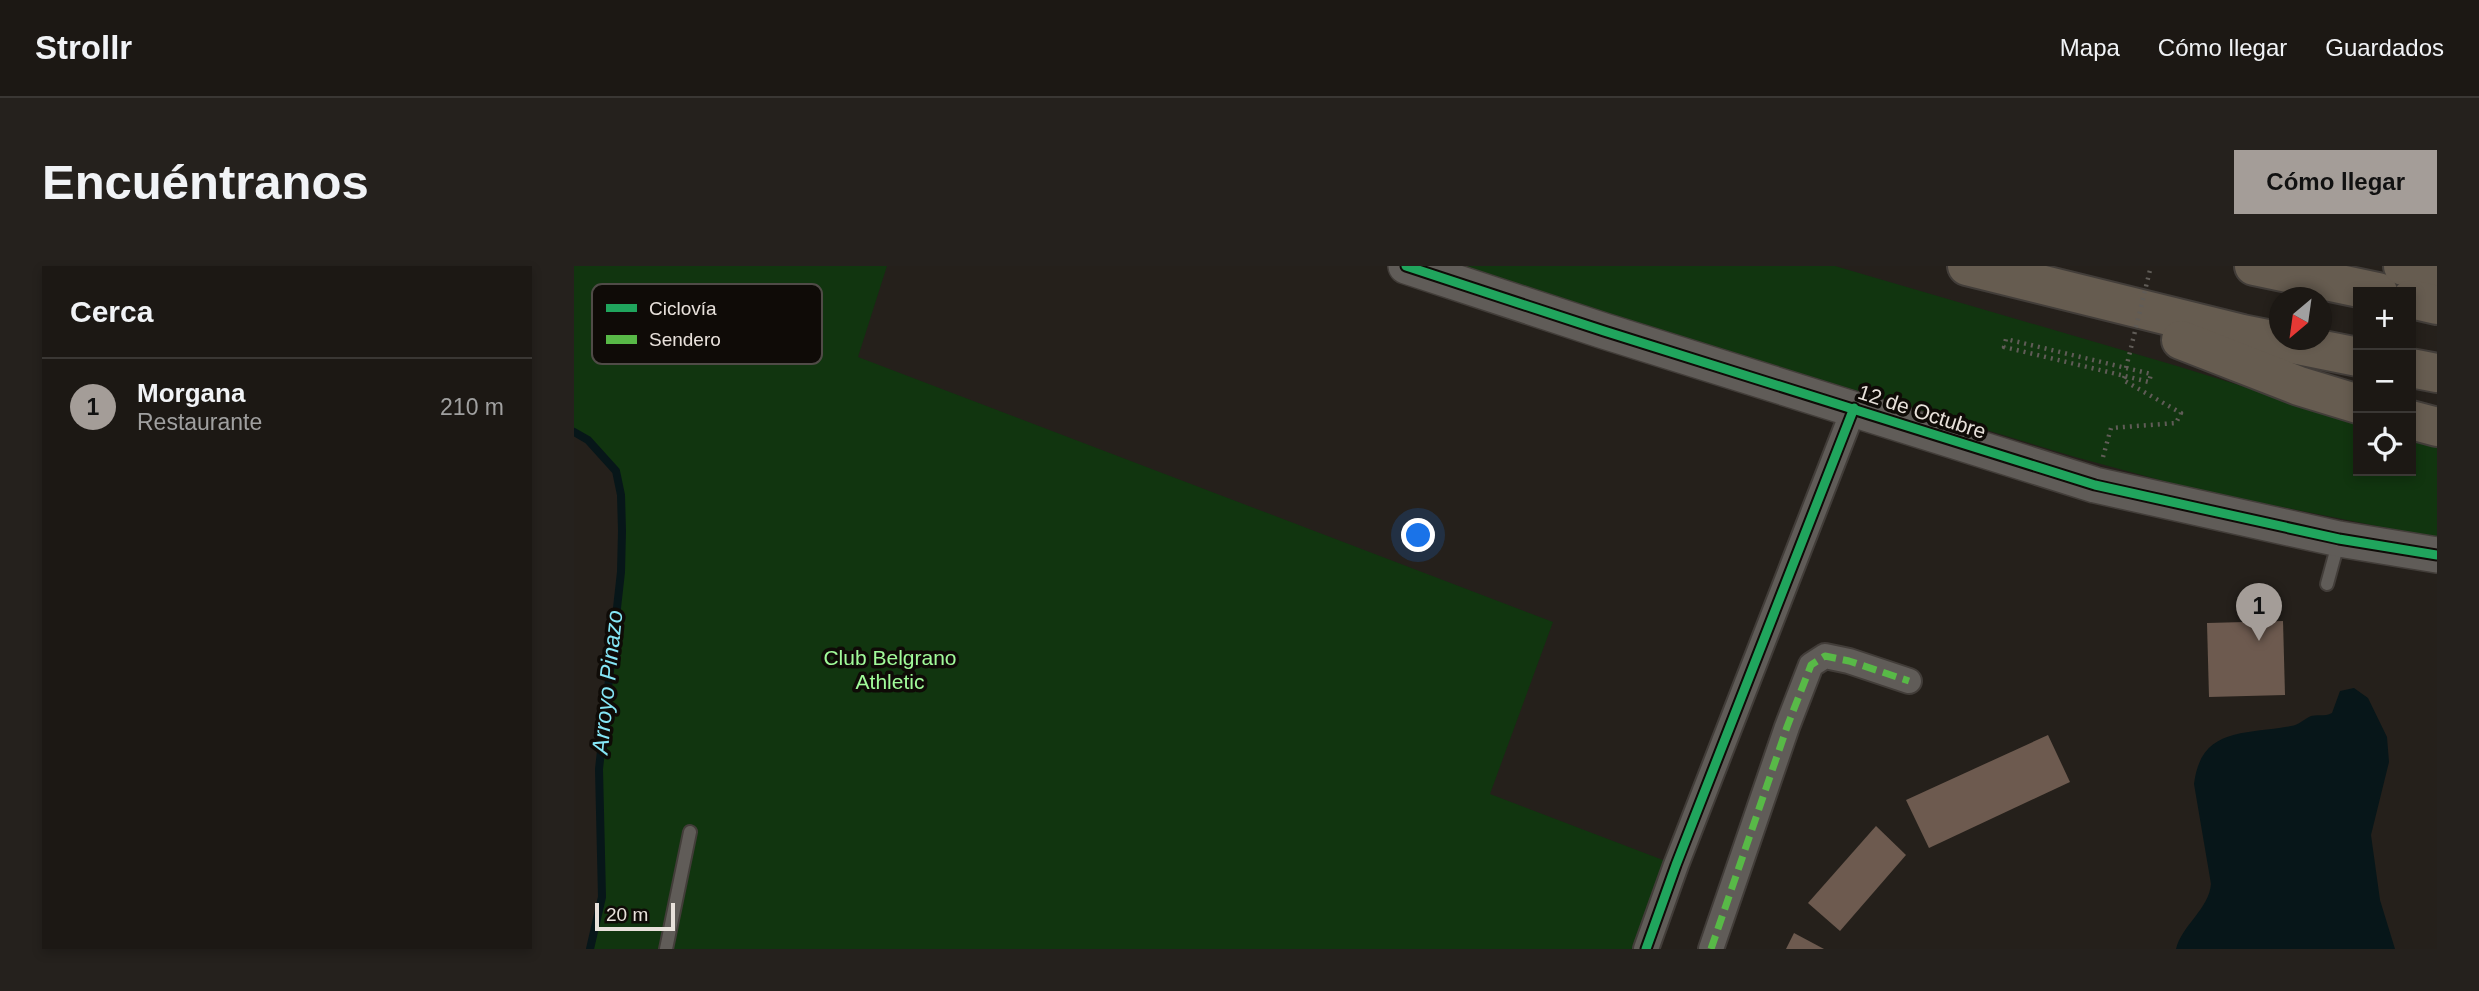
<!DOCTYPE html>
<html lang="es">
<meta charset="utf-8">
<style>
:root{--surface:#1c1814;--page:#25211d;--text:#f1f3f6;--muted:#a0a0a0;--line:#3a3734;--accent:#a49d98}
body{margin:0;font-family:Arial,sans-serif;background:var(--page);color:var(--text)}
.controls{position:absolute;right:21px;top:21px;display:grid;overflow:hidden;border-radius:0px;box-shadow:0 4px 10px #0003}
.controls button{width:63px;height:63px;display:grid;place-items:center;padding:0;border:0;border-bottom:2px solid var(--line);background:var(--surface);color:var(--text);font:35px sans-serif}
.compass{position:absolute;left:1695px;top:21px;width:63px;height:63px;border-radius:50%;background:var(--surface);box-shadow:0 4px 10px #0003;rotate:209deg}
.scale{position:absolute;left:21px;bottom:18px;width:80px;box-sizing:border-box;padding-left:7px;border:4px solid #e8e1db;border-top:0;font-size:19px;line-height:24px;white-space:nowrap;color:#e8e1db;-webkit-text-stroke:5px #0f0b07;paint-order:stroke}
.you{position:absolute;left:845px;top:270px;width:24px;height:24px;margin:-18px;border:5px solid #fff;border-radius:50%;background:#1a73e8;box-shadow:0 0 0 10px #1a73e833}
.badge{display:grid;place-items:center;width:46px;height:46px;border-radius:50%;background:var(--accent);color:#111;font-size:23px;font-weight:700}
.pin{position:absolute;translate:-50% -58px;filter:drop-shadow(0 2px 4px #0008)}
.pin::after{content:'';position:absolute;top:37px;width:24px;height:21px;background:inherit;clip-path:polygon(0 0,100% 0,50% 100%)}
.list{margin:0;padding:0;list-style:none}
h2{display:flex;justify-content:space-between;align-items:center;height:91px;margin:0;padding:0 28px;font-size:30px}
h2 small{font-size:23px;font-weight:400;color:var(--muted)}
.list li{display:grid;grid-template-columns:46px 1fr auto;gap:21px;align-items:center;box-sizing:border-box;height:98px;padding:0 28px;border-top:2px solid var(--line)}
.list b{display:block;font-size:26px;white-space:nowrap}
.list p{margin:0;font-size:23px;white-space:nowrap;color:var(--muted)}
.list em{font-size:23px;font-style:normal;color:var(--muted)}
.icon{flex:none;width:38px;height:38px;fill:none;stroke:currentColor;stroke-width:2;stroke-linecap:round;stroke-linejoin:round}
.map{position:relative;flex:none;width:1863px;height:683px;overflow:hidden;border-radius:0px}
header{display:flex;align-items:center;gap:42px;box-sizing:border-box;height:98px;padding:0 35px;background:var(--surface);border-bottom:2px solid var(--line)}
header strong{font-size:33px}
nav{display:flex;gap:38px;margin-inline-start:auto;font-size:24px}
.intro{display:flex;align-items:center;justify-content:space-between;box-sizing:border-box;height:168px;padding:0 42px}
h1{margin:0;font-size:49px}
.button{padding:18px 32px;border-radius:0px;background:var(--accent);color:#111;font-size:24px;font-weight:700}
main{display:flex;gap:42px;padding:0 42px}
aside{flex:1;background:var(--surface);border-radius:0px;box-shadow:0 4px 10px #0003}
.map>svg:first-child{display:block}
</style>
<header>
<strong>Strollr</strong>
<nav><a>Mapa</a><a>Cómo llegar</a><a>Guardados</a></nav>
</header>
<div class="intro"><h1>Encuéntranos</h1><a class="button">Cómo llegar</a></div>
<main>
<aside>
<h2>Cerca<small></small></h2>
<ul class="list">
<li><span class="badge">1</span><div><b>Morgana</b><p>Restaurante</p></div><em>210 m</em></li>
</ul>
</aside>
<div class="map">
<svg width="1863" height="683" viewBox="0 0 1863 683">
<rect width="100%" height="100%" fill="#25201b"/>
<g fill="#11350f">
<path d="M0 0H313L284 91 979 356 916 528 1102 599 1072 683H16L28 631 25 503 47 306 48 265 47 229 42 205 14 174 0 166Z"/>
<path d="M873 0H1261L1603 100 1784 156V205H1837V171L1863 178V272L1623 224 1501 191Z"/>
</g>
<path fill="#071619" d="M1780 422 1794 432 1813 471 1815 496 1797 569 1806 634 1821 683H1602C1608 659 1635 643 1637 618L1620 518C1627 460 1672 469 1717 460 1725 459 1730 453 1737 450 1744 448 1750 451 1758 447L1766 425Z"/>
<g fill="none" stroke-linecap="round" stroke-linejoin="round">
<path stroke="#071619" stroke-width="8" d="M0 166 14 174 42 205 47 229 48 265 47 306 25 503 28 631 16 683"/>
</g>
<g fill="#6d5a4f">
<path d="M1709 355 1711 429 1635 431 1633 357Z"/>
<path d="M1474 469 1496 516 1355 582 1332 534Z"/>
<path d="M1302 560 1332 589 1266 665 1234 637Z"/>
<path d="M1220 667 1250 683H1212Z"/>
</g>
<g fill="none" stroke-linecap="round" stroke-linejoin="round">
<defs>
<g id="lane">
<path d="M1753 318 1765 274"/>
<path d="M92 683 116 566"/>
</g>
<g id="street">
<path d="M1072 683 1102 599 1280 142"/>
<path d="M1137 683 1213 461 1237 399 1251 390 1275 395 1335 415"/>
</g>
<path id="secondary" d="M832 0 1030 65 1521 219 1765 273 1863 289"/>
<g id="highway">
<path d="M1393 0 1668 68 1784 91"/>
<path d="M1680 0 1804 26"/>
<path d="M1829 0 1863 4"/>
<path d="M1837 33 1863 39"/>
<path d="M1607 74 1725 120 1784 138"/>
<path d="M1837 102 1863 107"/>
<path d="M1837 154 1863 161"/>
</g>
</defs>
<use href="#lane" stroke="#423d39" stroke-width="16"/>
<use href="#street" stroke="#423d39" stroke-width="28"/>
<use href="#secondary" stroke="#423d39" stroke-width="38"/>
<use href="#highway" stroke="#423d39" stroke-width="42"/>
<path stroke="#605c57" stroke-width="4.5" stroke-dasharray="2 5" stroke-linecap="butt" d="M1529 191 1537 162 1602 157 1607 147 1549 114 1551 110 1430 81 1432 73 1577 108 1575 116 1551 110"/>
<use href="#lane" stroke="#605c58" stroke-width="12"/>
<use href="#street" stroke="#605c58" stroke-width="24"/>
<use href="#secondary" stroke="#605c58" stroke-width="35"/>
<use href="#highway" stroke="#665c50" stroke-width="38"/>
<path stroke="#605c57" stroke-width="4.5" stroke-dasharray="2 5" stroke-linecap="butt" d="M1552 102 1577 0"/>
<path stroke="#58b947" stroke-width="7" stroke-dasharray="14 7" stroke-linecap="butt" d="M1137 683 1213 461 1237 399 1251 390 1275 395 1335 415"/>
<defs>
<g id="cycleway">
<path d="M832 0 1030 65 1521 219 1765 273 1863 289"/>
<path d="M1072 683 1102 599 1280 142"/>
</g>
</defs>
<use href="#cycleway" stroke="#0f0b07" stroke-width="13"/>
<use href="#cycleway" stroke="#20a55d" stroke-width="9"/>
</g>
<g text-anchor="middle" stroke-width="7" stroke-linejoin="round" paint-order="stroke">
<g font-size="21" fill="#e8e1db" stroke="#0f0b07">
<text transform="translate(1348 146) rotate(18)" y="7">12 de Octubre</text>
</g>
<g font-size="21" fill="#a1fb9a" stroke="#0f0b07">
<text x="316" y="399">Club Belgrano<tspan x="316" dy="24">Athletic</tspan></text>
</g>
<g font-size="23" font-style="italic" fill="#85e6f6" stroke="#0f0b07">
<text transform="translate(33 416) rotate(-84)" y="8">Arroyo Pinazo</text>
</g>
</g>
<rect x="18" y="18" width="230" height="80" rx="10" fill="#0f0b07" stroke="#504b47" stroke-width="2"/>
<rect x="32" y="38" width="31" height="8" fill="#20a55d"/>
<rect x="32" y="69" width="31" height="9" fill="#58b947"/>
<g font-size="19" fill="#e8e1db">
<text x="75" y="49">Ciclovía</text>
<text x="75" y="80">Sendero</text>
</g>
</svg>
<div class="controls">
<button>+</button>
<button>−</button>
<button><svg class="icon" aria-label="locate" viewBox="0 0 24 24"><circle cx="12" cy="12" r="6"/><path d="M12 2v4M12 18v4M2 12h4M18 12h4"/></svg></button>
</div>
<svg class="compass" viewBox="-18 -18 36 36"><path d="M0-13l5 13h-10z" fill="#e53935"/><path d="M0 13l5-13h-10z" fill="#a0a0a0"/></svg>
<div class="scale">20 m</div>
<div class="you"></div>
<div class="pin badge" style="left:1685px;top:375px">1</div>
</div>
</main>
